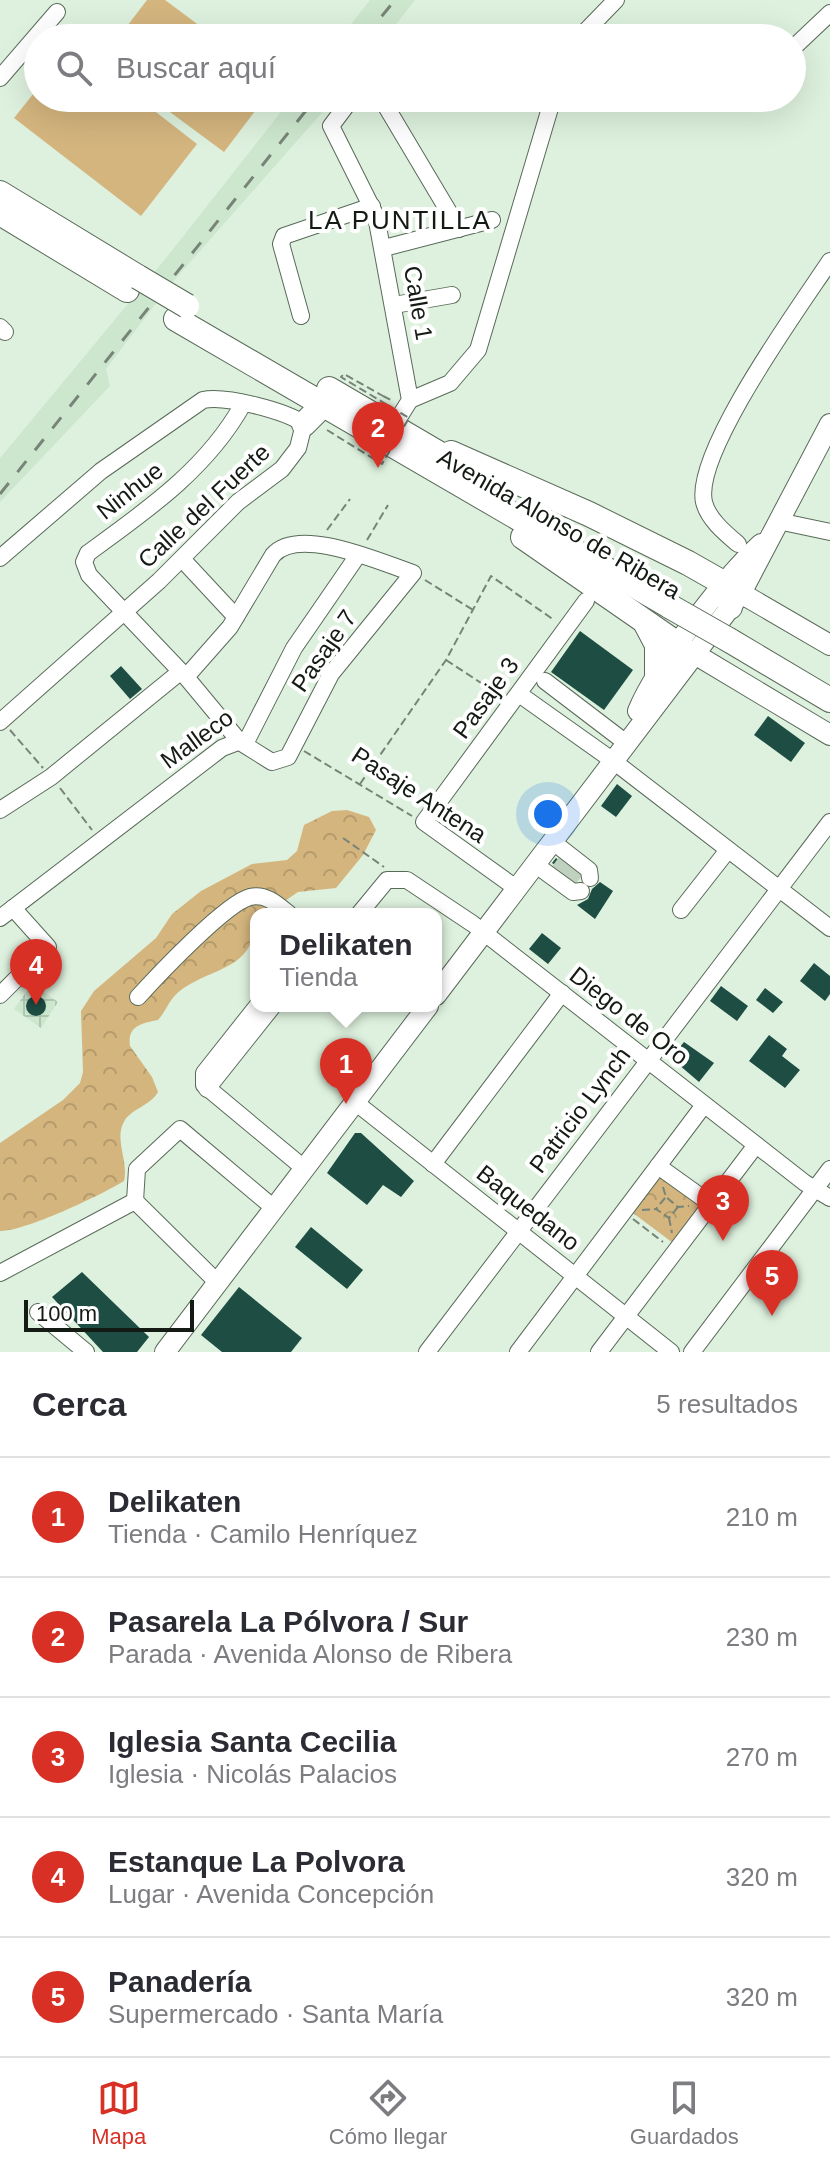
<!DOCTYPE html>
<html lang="es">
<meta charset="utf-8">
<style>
:root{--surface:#fff;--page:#f7f7f7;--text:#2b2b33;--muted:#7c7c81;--line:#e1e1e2;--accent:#d93025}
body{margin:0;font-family:Arial,sans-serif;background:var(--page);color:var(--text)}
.scale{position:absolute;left:24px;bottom:20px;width:170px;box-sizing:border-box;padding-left:8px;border:4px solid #141b14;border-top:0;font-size:22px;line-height:28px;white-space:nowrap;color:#141b14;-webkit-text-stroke:6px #fff;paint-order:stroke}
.you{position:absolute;left:548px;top:814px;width:28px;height:28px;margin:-20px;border:6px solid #fff;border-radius:50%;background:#1a73e8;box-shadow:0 0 0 12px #1a73e833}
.badge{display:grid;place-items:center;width:52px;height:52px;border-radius:50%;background:var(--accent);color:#fff;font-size:26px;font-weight:700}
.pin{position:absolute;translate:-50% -66px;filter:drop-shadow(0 2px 4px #0008)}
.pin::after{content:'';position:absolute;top:42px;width:28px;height:24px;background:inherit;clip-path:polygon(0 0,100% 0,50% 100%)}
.popup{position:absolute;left:250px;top:908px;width:192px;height:104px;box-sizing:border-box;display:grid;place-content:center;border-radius:16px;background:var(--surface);filter:drop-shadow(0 2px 6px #0005);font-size:26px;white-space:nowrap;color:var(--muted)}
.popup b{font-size:30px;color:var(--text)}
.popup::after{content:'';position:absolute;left:50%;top:100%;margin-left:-16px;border:16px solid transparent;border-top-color:var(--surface)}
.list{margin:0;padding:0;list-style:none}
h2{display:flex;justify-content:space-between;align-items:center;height:104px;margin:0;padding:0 32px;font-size:34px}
h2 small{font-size:26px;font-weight:400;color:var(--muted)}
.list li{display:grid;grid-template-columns:52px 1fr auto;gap:24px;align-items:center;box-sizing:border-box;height:120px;padding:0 32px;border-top:2px solid var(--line)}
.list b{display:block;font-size:30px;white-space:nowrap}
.list p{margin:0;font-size:26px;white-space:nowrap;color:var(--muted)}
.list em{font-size:26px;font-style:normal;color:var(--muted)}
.icon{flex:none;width:44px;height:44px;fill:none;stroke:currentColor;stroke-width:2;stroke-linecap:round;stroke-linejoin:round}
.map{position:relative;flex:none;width:830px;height:1352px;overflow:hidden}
.search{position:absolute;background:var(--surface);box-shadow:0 8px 32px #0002;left:24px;right:24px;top:24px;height:88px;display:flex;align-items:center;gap:20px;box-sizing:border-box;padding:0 28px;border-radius:44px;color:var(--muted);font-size:30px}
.sheet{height:704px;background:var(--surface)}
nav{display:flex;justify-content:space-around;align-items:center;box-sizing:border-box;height:112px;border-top:2px solid var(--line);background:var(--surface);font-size:22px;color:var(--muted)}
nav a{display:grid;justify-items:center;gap:4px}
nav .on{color:var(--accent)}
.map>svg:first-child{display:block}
</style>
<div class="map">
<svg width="830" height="1352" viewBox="0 0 830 1352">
<defs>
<pattern id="industrial-grid" width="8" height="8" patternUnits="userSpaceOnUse" patternTransform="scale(2)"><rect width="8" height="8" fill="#cde7ce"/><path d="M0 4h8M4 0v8" fill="none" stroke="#afc6b0"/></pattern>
<pattern id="forest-crowns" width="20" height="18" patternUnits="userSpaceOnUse" patternTransform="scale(2)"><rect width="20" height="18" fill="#d4b57e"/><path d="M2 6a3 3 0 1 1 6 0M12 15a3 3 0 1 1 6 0" fill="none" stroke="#b59b6c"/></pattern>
</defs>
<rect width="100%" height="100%" fill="#def1de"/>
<g fill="#cde7ce">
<path d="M370 0H415L385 38H340Z"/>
<path d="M292 98H335L170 285 106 369 110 386 0 502V458L166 258Z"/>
</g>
<path fill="url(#industrial-grid)" d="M32 984 58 1002 41 1028 14 1009Z"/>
<g fill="url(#forest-crowns)">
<path d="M347 810 369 817 376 830 363 855 336 888 298 892 266 914H256C256 971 216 965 181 990 169 999 167 1010 158 1020 142 1023 127 1026 130 1046L152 1077 158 1092C150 1106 133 1108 125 1120 113 1138 129 1161 124 1181 99 1196 26 1231 0 1231V1143L63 1100 80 1083 83 1072 81 1011 94 991 156 938 172 914 201 891 252 864 287 860 297 851 304 825 332 811Z"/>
<path d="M663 1173 703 1203 673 1243 633 1213Z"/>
</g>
<g fill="#d4b57e">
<path d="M147 0H165L216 38H118Z"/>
<path d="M38 88V98H138L197 144 141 216 14 118Z"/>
<path d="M151 98H265L224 152Z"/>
</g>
<g fill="#1d4d43">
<path d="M580 631 633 670 604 710 551 672Z"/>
<path d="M121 666 142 689 130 699 110 676Z"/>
<path d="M768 716 805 743 791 762 754 735Z"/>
<path d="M617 784 632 796 616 817 601 806Z"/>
<path d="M556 858 579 876V880L552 863Z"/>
<path d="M600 882 613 891 595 919 577 905 588 899 592 889Z"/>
<path d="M542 933 561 948 548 964 529 949Z"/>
<path d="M814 963 830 976V994L825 1001 800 981Z"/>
<path d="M721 986 748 1006 737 1021 710 1001Z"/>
<path d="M765 988 783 1002 773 1013 756 1000Z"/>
<circle cx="36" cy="1006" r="10"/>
<path d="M769 1035 787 1049 782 1056 800 1070 785 1088 749 1061Z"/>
<path d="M684 1042 714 1063 699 1082 671 1058Z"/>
<path d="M355 1133H361L414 1181 401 1197 383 1185 367 1205 327 1173Z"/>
<path d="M311 1227 363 1270 347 1289 295 1247Z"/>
<path d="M82 1272 149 1337 137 1352H103L52 1297Z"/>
<path d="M239 1287 302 1338 291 1352H222L201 1335Z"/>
</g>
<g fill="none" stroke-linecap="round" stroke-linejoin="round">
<g stroke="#c0d1c0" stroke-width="16" stroke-dasharray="16 8" stroke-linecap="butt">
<path d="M557 873 566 861"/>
<path d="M568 881 577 869"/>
</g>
<defs>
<g id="minor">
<path d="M579 38 616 0"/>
<path d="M792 49 830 13"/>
<path d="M0 78 57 12"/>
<path d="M352 98 331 126 376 216 410 400 393 427"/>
<path d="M381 98 459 229"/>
<path d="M384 248 492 220"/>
<path d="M394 305 452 295"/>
<path d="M301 316 281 244 284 236 372 206"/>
<path d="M0 327 5 332"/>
<path d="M410 400 450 383 478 350 553 98"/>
<path d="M778 521 830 532"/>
<path d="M738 544C725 533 708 519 704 502 693 453 801 305 830 261"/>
<path d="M0 558 101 471 203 400C225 395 286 411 304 424L298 448 282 469 238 502 159 581 0 722"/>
<path d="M182 559 236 617"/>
<path d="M186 677 230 627 273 555C299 525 382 563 413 573L331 674 288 757 272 762 240 742 186 677 89 575 84 562 88 553C146 511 207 469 243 404"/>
<path d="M545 681 625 742"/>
<path d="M519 694 612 760 830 928"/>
<path d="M0 810 51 777 180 672"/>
<path d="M555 836 557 845 589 870 590 878"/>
<path d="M530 870 540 868 573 892 581 891"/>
<path d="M516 888 424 822 586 601"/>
<path d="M681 910 728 850"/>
<path d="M359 914 387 880H407L473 924 805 1183 830 1198"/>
<path d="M0 918 222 748 248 738 294 648 358 555"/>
<path d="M0 995 48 947 13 908"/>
<path d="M138 997C158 975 226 903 250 897 266 893 278 905 289 914"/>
<path d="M257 1006 204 1073V1085L305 1169"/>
<path d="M207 1089 273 1006"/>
<path d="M355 1102 671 1352"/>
<path d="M433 1164 562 993"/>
<path d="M658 1166 711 1204"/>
<path d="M135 1201 137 1169 180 1129 275 1209"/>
<path d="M135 1201 218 1283"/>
<path d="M0 1273 135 1201"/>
<path d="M38 1312 86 1352"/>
<path d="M427 1352 830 822"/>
<path d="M518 1352 704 1105"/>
<path d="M599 1352 756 1145"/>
<path d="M692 1352 830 1169"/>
</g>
<g id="major">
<path d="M732 588 830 645"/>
<path d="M683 647 830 735"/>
<path d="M638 711C657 665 724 578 761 544"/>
<path d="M436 995 741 593 830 424"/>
<path d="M165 1352 428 1006"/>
</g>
<g id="highway">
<path d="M0 193 138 277"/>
<path d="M0 213 127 290"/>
<path d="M176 319 671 607"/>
<path d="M329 389 462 467"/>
<path d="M304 424 323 405"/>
<path d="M451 453 589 514 688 563 725 584 731 595 730 607"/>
<path d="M523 537 679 645"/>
<path d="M646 624 657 645V675"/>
<path d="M729 640 830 700"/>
</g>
</defs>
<use href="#minor" stroke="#596a59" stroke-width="18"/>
<use href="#major" stroke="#596a59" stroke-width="22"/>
<use href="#highway" stroke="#596a59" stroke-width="26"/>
<g stroke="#778477" stroke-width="2" stroke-dasharray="8 4" stroke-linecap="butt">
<path d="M383 396 393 401"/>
<path d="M327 530 350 499"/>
<path d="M367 540 388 505"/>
<path d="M425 580 473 610"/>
<path d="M446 660 501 696"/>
<path d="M10 730 43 768"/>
<path d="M304 751 412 816"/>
<path d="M360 784 446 660 491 576 554 620"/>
<path d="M60 788 92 830"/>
<path d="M343 838 384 867"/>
<path d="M663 1187 666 1197 678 1207 689 1206"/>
<path d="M665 1198 656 1209 669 1218 678 1207"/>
<path d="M642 1210 656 1209"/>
<path d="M669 1218 672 1233"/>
<path d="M633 1219 663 1242"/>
</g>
<use href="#minor" stroke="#fff" stroke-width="16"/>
<use href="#major" stroke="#fff" stroke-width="20"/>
<use href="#highway" stroke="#fff" stroke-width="24"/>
<g stroke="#778477" stroke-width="3" stroke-dasharray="14 14" stroke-linecap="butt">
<path d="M364 38 395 0"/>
<path d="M0 494 316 98"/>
</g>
<defs>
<g id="highway-bridge">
<path d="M138 277 187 306"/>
<path d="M671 607 729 640"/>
</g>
</defs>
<use href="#highway-bridge" stroke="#596a59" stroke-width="26" stroke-linecap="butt"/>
<path stroke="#778477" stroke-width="2" stroke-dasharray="8 4" stroke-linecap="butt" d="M327 430 382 464 409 418 341 377 344 374 383 396"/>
<use href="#highway-bridge" stroke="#fff" stroke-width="24"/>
</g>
<g text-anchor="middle" stroke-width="8" stroke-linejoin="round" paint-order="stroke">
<g font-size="24" fill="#141b14" stroke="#fff">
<text transform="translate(418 303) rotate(80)" y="8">Calle 1</text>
<text transform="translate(130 491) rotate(-38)" y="8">Ninhue</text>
<text transform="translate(204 506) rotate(-43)" y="8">Calle del Fuerte</text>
<text transform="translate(559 524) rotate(30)" y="8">Avenida Alonso de Ribera</text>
<text transform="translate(324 651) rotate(-55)" y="8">Pasaje 7</text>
<text transform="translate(486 698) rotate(-54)" y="8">Pasaje 3</text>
<text transform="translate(197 739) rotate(-36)" y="8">Malleco</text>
<text transform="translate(419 795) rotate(33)" y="8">Pasaje Antena</text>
<text transform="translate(629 1016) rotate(38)" y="8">Diego de Oro</text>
<text transform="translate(580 1110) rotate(-53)" y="8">Patricio Lynch</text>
<text transform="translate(528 1208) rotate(38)" y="8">Baquedano</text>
</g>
<g font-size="26" letter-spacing="2" fill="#141b14" stroke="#fff">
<text x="400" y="229">LA PUNTILLA</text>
</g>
</g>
</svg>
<div class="scale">100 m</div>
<div class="you"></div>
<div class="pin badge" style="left:346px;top:1104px">1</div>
<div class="popup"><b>Delikaten</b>Tienda</div>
<div class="pin badge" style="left:378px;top:468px">2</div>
<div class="pin badge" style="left:723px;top:1241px">3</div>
<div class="pin badge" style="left:36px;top:1005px">4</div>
<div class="pin badge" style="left:772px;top:1316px">5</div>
<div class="search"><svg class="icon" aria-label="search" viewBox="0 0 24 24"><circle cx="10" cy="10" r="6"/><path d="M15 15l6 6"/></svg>Buscar aquí</div>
</div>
<section class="sheet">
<h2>Cerca<small>5 resultados</small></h2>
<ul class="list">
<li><span class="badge">1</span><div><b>Delikaten</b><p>Tienda · Camilo Henríquez</p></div><em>210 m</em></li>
<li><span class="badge">2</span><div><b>Pasarela La Pólvora / Sur</b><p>Parada · Avenida Alonso de Ribera</p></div><em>230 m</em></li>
<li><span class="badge">3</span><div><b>Iglesia Santa Cecilia</b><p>Iglesia · Nicolás Palacios</p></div><em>270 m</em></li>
<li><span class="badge">4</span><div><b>Estanque La Polvora</b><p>Lugar · Avenida Concepción</p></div><em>320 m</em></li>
<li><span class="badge">5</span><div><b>Panadería</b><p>Supermercado · Santa María</p></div><em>320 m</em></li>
</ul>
</section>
<nav>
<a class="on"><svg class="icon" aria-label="map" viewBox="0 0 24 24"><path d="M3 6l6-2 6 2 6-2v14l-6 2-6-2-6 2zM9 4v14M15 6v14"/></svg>Mapa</a>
<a><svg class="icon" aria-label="directions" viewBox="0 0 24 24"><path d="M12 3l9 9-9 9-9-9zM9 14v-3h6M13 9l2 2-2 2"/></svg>Cómo llegar</a>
<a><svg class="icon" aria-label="saved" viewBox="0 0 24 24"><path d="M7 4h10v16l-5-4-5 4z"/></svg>Guardados</a>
</nav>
